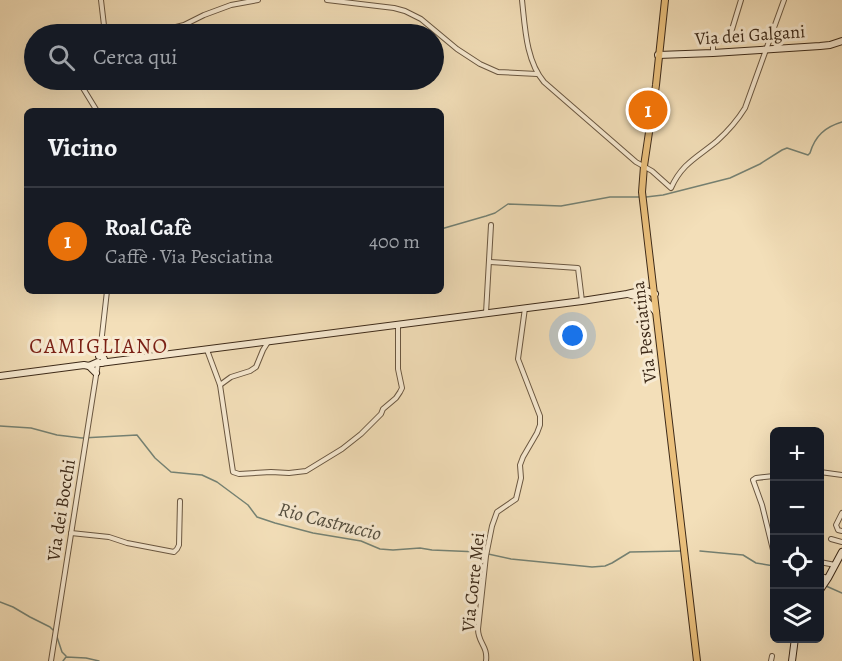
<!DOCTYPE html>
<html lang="it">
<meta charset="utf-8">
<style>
:root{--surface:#171b24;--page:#242831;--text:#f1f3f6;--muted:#9ea1a6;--line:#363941;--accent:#d93025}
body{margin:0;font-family:Alegreya,serif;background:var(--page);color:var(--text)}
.controls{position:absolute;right:18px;bottom:18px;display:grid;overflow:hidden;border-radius:9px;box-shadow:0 6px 24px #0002}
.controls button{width:54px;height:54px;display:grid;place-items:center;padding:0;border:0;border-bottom:2px solid var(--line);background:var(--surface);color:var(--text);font:30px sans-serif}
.you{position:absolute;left:573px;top:336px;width:21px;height:21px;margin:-15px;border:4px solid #fff;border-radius:50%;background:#1a73e8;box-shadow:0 0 0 9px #1a73e833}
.badge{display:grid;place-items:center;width:39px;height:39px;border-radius:50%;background:var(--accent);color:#fff;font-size:20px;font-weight:700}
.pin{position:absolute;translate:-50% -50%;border:3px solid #fff;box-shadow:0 2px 6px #0006}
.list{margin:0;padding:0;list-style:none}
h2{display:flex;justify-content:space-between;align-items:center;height:78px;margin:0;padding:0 24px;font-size:26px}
h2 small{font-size:20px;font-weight:400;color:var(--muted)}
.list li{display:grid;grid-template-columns:39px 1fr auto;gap:18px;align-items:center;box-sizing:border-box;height:108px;padding:0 24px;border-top:2px solid var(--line)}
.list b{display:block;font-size:22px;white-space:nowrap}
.list p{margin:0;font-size:20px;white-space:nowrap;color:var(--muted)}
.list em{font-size:20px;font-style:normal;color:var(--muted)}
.icon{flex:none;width:33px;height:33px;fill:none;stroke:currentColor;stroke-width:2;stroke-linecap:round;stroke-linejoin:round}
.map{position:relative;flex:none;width:842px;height:661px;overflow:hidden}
.search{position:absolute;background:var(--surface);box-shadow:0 6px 24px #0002;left:24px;top:24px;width:420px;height:66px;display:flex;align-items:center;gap:15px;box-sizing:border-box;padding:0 21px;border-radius:33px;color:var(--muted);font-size:22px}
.panel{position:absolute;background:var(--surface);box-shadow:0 6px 24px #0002;left:24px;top:108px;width:420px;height:186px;border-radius:9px}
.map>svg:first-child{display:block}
</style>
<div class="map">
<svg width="842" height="661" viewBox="0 0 842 661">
<rect width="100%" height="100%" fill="#f3dfb9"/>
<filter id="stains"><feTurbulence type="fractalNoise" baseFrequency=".00333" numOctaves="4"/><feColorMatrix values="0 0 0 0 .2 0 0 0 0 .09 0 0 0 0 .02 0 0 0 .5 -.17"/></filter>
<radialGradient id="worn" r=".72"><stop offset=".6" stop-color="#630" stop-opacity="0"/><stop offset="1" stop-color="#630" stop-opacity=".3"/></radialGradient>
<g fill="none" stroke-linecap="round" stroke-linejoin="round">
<g stroke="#758274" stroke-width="1.5">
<path d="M646 197 663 195 730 178 760 164 782 150 787 148 808 155 810 153C815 136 825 127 842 122"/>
<path d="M441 229 486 216 495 213 508 204 561 206 610 197H641"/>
<path d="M0 426 31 428 57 435 82 438 137 435 155 458 171 472 202 475 217 482 248 505 257 517 275 523 313 533 361 541 380 549 393 550 420 548 432 550 479 552 511 559 592 567 605 566 612 563 630 552 681 551"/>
<path d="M700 551 743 555 756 563 774 566"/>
<path d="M826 586 842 593"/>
<path d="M0 602 13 607 30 617 50 627 53 630"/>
<path d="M57 637 62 652 66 656"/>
<path d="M63 661 66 657 86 658 99 661"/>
</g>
<defs>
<g id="street">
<path d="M101 0 105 34"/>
<path d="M327 0 394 8 405 11 421 19 457 49 480 64 498 72 537 74"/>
<path d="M522 0C525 27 526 61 544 82L636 162 652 171 671 188C682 163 698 157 717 141 728 131 737 121 745 108L784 0"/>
<path d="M148 34 184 25 204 15 231 5 258 0"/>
<path d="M713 53V45L714 42 725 40 730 36 741 0"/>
<path d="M78 80 97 111"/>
<path d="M490 262 578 268 582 301"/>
<path d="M486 313 491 225"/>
<path d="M207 350 220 385 233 472 239 474 271 472 289 473 306 471 342 449 361 434 381 414 383 409 396 398 400 392 402 388 398 369V325"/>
<path d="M98 355 101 344 107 291"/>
<path d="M220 385 231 377 250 371 256 367 263 350 268 342"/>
<path d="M820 472 842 475"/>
<path d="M774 476 756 478 753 480 762 505 774 554"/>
<path d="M842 513 836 525 838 530 842 531"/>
<path d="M71 533 109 537 127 543 174 552 177 549 179 545 180 501"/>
<path d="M831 539 842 542"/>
<path d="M820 562 835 565"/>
<path d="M820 576 828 578"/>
<path d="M51 661 98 363"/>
<path d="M486 661C488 646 478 643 478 629L486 556 492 526 497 512 516 499 521 478 520 465 523 457 537 433 540 425V416L518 359 525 308"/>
<path d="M771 661 772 656"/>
</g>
<g id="secondary">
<path d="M658 55 713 53 820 46 830 45 842 41"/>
<path d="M628 294 645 299 656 312"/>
<path d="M99 356H102L104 359 102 363H99"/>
<path d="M100 363 582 301 627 294 644 290 655 294"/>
<path d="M89 366 96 373"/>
<path d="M0 376 84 365 89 366 98 362"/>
<path d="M820 590 828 578 842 552"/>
<path d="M792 661 795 638"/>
</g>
<path id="primary" d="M665 0 656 85 644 166 642 192 697 661"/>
</defs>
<use href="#street" stroke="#6a5741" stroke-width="6"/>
<use href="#secondary" stroke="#3d2a19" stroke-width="8"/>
<use href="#primary" stroke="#3d2a19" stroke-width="8"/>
<use href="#street" stroke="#f7ead2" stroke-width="4"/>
<use href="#secondary" stroke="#f7ead2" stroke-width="6"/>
<use href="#primary" stroke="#eac07c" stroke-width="6"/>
</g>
<g text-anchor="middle" stroke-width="6" stroke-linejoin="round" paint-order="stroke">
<g font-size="18" fill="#3d2a19" stroke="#f7ead2">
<text transform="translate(750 35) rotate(-4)" y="6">Via dei Galgani</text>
<text transform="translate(644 332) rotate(-97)" y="6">Via Pesciatina</text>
<text transform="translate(61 510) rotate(-81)" y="6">Via dei Bocchi</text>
<text transform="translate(473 582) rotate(-84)" y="6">Via Corte Mei</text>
</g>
<g font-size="20" font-style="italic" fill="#544e3f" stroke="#f7ead2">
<text transform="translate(330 521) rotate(14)" y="7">Rio Castruccio</text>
</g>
<g font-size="21" letter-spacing="1.5" fill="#7a1f14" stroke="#f7ead2">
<text x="99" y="353">CAMIGLIANO</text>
</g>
</g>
<rect width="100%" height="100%" filter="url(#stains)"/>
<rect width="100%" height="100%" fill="url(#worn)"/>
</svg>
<div class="controls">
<button>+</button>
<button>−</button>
<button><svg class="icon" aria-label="locate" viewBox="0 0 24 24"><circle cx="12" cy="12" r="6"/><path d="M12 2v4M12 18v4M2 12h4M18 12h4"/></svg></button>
<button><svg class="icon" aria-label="layers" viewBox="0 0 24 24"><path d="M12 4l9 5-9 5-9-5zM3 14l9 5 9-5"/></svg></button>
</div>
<div class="you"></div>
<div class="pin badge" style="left:648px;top:110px;background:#e8710a">1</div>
<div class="search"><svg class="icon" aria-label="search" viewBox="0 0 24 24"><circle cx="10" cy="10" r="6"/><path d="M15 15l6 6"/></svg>Cerca qui</div>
<section class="panel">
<h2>Vicino<small></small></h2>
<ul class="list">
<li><span class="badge" style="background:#e8710a">1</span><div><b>Roal Cafè</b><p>Caffè · Via Pesciatina</p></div><em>400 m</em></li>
</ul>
</section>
</div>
